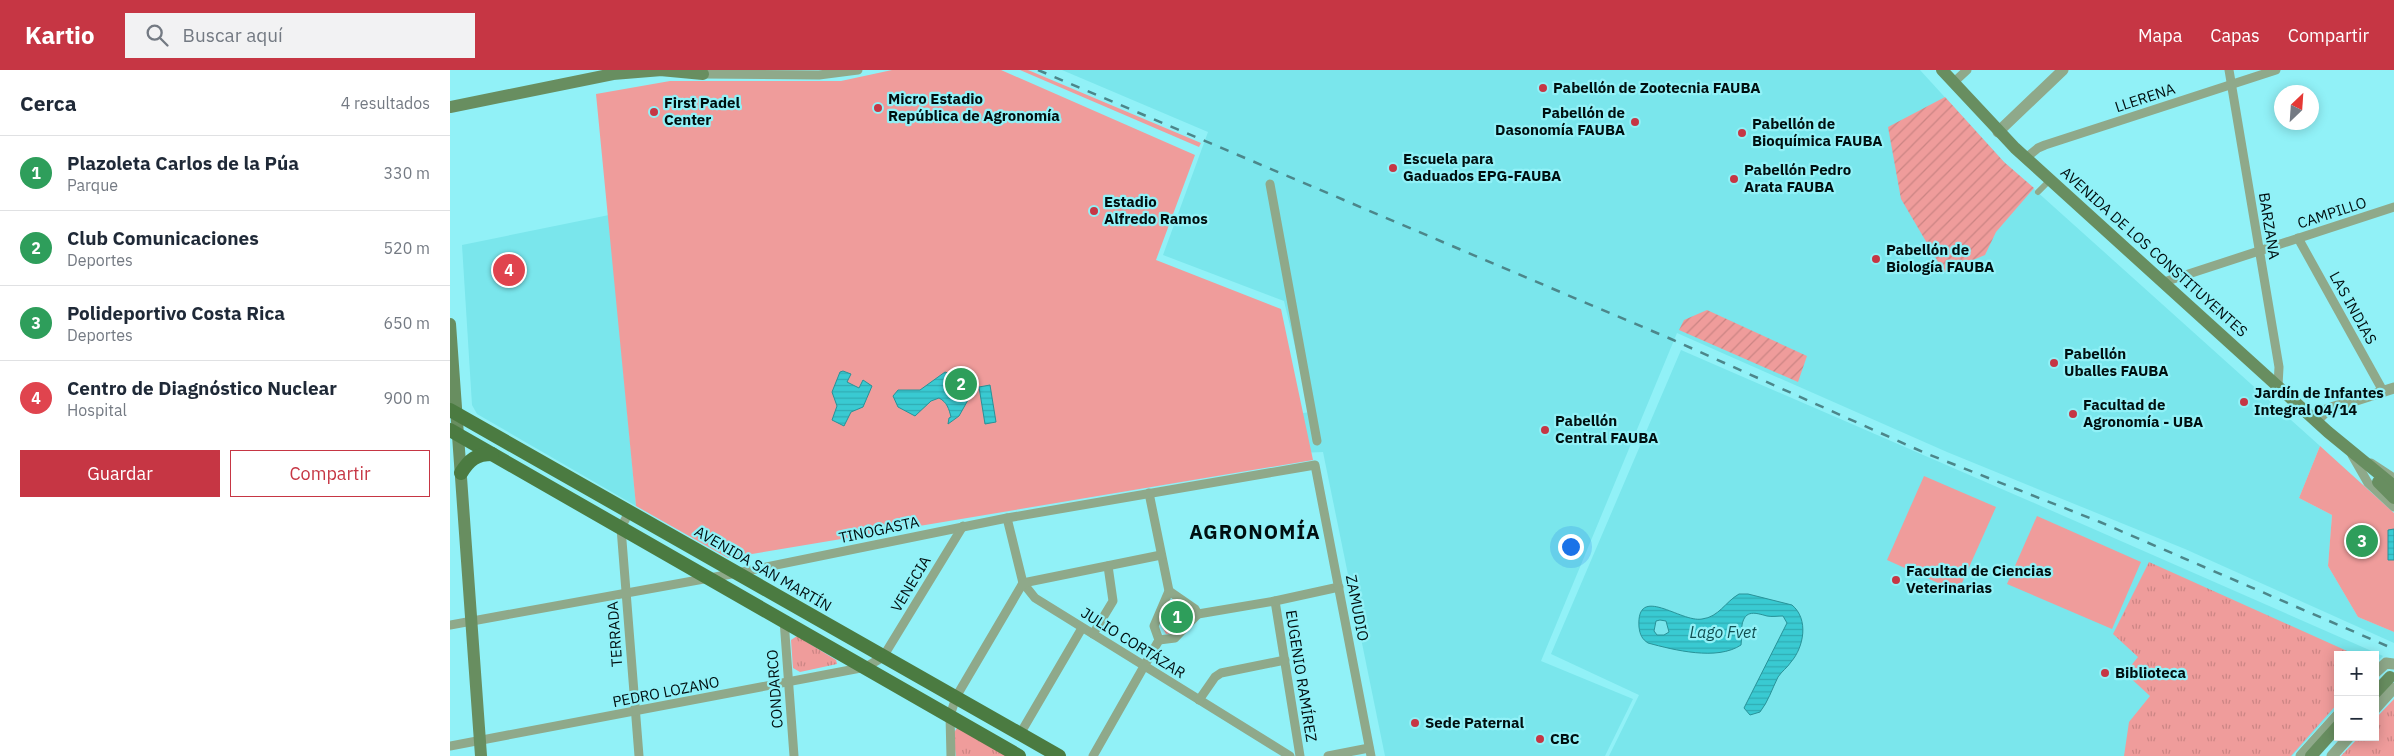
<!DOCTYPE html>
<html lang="es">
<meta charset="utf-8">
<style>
:root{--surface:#fff;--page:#f2f2f3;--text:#1f2937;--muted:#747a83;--line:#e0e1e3;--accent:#c63644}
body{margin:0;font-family:"IBM Plex Sans",sans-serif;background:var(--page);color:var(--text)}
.controls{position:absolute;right:15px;bottom:15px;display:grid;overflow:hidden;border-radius:0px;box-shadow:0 2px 12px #0003}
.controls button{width:45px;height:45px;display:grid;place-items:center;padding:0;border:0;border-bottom:1px solid var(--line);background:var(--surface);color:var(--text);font:25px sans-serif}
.compass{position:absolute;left:1824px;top:15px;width:45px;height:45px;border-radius:50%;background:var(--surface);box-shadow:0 2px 12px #0003;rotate:25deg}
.you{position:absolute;left:1120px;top:476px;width:18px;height:18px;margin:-12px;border:4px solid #fff;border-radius:50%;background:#1a73e8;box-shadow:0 0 0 8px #1a73e833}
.badge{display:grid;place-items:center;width:32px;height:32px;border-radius:50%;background:var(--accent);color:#fff;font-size:16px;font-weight:700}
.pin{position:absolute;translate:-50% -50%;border:2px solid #fff;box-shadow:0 1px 5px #0006}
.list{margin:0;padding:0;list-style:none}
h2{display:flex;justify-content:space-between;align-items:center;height:65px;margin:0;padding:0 20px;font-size:21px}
h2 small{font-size:16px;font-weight:400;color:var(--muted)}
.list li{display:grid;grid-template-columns:32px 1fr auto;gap:15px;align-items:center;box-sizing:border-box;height:75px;padding:0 20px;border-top:1px solid var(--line)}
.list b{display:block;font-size:19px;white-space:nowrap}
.list p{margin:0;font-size:16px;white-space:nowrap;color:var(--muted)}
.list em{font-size:16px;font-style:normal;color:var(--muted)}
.actions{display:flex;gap:10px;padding:15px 20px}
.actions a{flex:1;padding:11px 0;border:1px solid var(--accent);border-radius:0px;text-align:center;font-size:18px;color:var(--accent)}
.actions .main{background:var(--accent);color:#fff}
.icon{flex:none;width:28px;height:28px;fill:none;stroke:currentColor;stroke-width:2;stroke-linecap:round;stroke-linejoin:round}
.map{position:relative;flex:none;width:1944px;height:686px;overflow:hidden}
header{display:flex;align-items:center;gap:30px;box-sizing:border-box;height:70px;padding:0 25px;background:var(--accent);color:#fff}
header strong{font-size:24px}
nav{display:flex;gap:28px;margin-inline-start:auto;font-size:18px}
.search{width:350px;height:45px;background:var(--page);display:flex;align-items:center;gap:12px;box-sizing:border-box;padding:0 18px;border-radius:0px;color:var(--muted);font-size:19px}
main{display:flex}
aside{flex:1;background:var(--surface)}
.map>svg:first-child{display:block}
</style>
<header>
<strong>Kartio</strong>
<div class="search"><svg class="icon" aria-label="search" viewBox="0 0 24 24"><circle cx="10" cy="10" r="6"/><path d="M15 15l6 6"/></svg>Buscar aquí</div>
<nav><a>Mapa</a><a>Capas</a><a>Compartir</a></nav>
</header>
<main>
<aside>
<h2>Cerca<small>4 resultados</small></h2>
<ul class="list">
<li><span class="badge" style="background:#2e9e5b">1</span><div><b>Plazoleta Carlos de la Púa</b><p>Parque</p></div><em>330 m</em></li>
<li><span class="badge" style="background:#2e9e5b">2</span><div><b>Club Comunicaciones</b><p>Deportes</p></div><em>520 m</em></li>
<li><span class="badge" style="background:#2e9e5b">3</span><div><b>Polideportivo Costa Rica</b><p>Deportes</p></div><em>650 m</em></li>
<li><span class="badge" style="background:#e0444e">4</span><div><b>Centro de Diagnóstico Nuclear</b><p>Hospital</p></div><em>900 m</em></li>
</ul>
<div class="actions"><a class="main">Guardar</a><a>Compartir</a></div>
</aside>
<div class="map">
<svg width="1944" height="686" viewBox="0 0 1944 686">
<defs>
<pattern id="park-tufts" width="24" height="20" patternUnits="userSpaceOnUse" patternTransform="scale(1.25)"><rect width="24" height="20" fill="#ef9c9b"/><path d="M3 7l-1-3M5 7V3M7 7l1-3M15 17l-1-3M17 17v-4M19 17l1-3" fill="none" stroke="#cb8584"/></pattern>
<pattern id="garden-furrows" width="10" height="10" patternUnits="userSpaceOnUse" patternTransform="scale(1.25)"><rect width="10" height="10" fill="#ef9c9b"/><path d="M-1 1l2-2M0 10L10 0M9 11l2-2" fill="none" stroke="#cb8584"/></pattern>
<pattern id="water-rules" width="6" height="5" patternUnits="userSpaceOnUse" patternTransform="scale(1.25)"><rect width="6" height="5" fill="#39cad2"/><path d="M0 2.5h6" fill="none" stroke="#30acb3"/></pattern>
</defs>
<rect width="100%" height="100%" fill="#91f1f7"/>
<g fill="#7ae6ec">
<path d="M612 0H1470L1554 92 1870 376 1849 428 1882 445 1878 496 1908 547 1944 562V573L1735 479 1497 382 1227 263 1091 591 1183 629 1155 686H935L873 382 826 384 821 347 861 342 834 231 713 185 758 62Z"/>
<path d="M159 145 186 436 27 344 22 335 12 175Z"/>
<path d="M1231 280 1591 436 1933 586 1925 594V585H1888V636L1842 686H1159L1189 625 1101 584Z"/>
</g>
<g fill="#ef9c9b">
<path d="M442 0H551L745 85 706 190 831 239 863 390 278 488 186 436 146 24 220 11H391Z"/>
<path d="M570 0H578L751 73 749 77Z"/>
<path d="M1870 376 1944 443V562L1908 547 1878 496 1882 445 1849 428Z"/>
<path d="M1474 406 1546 437 1508 522 1437 490Z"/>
<path d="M1587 446 1691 492 1662 559 1557 514Z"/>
</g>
<g fill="url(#park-tufts)">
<path d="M1699 492 1906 585H1888V633L1841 686H1674L1679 652 1700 626 1675 603 1688 587 1663 564Z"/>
<path d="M722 530 740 544C736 553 726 564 716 564L711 555Z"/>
<path d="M347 566 386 590 387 594 350 602 343 598 341 570Z"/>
<path d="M1944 629V686H1891L1909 667H1925V649Z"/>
<path d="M507 658 562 686H506L503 664Z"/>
</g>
<g fill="url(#garden-furrows)">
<path d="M1495 27 1554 92 1584 118 1546 162 1535 185 1494 202 1451 129 1438 57Z"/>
<path d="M1257 240 1357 286 1348 312 1229 260 1234 250Z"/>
</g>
<g fill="url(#water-rules)" stroke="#289298" fill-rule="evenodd">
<path d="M393 301 401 304 397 312 409 318 413 310 422 316 413 337 401 342 394 356 382 350 387 336 382 322 390 302Z"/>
<path d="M495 302 498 303 504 316 518 330 509 346 498 354 499 348 501 347C499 339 497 332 489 328L481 331 465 346 448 337 443 326 448 320H470Z"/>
<path d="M540 315 546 352 535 354 529 317Z"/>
<path d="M1944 459V490H1938V460Z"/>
<path d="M1289 524H1298L1342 535C1359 549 1354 577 1341 592 1337 598 1332 601 1328 607 1322 619 1318 632 1310 642L1300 645 1294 638 1337 553 1333 546C1328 546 1322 547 1317 546 1306 543 1295 539 1292 555 1291 561 1292 568 1291 575 1267 591 1224 580 1198 573 1192 569 1190 565 1189 557 1186 513 1231 553 1252 549 1269 547 1275 532 1289 524ZM1210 550 1216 551 1219 562 1214 565H1207L1204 561 1206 551Z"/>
</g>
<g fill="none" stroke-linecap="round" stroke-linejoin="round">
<path stroke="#8fa98a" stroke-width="6" d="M1588 122 1600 110"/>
<g stroke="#8fa98a" stroke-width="9">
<path d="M1779 0 1829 297 1828 316"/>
<path d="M253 4 369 5 408 0"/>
<path d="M1503 13 1517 0"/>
<path d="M1576 88 1588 78 1595 75 1826 0"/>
<path d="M820 114 867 371"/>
<path d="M1848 168 1933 321"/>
<path d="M1714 212 1944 137"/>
<path d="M1902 385 1918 413 1944 437"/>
<path d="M1921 393 1944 408"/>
<path d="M699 423 719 521 704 556 709 570"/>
<path d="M179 442 171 458 189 686"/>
<path d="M557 448 573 513 585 528 840 686"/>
<path d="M719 521 745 539 748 544"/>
<path d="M825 531 850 686"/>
<path d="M748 544 825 531 889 517"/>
<path d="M334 550 344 686"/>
<path d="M0 555 287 503 557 448 865 395 921 686"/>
<path d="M643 564 663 531 658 496"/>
<path d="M709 570 725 568 748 544"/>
<path d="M749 630 765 607 771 603 835 590"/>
<path d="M570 664 632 558"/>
<path d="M0 676 416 597 433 587 513 456"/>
<path d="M501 686 500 646 506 627 573 513 711 485"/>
<path d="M643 686 709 570"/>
<path d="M878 686 919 678"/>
</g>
<g stroke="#8fa98a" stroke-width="11">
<path d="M1548 62 1613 0"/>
<path d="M1866 351 1878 339 1944 318"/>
<path d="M1925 603 1936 593 1944 594"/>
<path d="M1925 639 1944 618"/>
<path d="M1851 686 1888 645"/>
<path d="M1882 686 1899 667"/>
</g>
<g stroke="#688e60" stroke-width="12">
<path d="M210 0 253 4"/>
<path d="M1492 0 1565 78 1878 362 1944 416"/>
<path d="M0 37 163 4 212 0"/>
<path d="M0 254 31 686"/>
<path d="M1928 412 1944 428"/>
<path d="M1925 623 1940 607"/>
<path d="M1861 686 1888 656"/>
</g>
<g stroke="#4b7b41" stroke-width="14">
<path d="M0 340 609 686"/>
<path d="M0 360 569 686"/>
<path d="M11 403C19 390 26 384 42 384"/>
</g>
<path stroke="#4c868a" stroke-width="2.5" stroke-dasharray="9 9" stroke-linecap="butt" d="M588 0 1221 269 1475 383 1650 452 1944 579"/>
</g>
<g fill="#c63644" stroke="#91f1f7" stroke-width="2">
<circle cx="1093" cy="18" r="5"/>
<circle cx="428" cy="38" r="5"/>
<circle cx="204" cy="42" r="5"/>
<circle cx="1185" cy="52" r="5"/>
<circle cx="1292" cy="63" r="5"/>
<circle cx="943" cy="98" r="5"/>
<circle cx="1284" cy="109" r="5"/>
<circle cx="644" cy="141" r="5"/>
<circle cx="1426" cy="189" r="5"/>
<circle cx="1604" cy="293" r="5"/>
<circle cx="1794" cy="332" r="5"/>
<circle cx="1623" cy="344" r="5"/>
<circle cx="1095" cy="360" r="5"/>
<circle cx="1446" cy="510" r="5"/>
<circle cx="1655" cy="603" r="5"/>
<circle cx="965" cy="653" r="5"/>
<circle cx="1090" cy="669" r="5"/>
</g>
<g text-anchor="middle" stroke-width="4.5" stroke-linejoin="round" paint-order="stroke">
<g font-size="15" font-weight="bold" fill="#000f10" stroke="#91f1f7" text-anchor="start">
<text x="1103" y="23">Pabellón de Zootecnia FAUBA</text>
<text x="438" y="34">Micro Estadio<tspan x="438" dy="17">República de Agronomía</tspan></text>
<text x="214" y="38">First Padel<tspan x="214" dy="17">Center</tspan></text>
<text x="1175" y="48" text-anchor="end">Pabellón de<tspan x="1175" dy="17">Dasonomía FAUBA</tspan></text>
<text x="1302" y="59">Pabellón de<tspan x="1302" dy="17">Bioquímica FAUBA</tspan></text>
<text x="953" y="94">Escuela para<tspan x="953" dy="17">Gaduados EPG-FAUBA</tspan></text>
<text x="1294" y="105">Pabellón Pedro<tspan x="1294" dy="17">Arata FAUBA</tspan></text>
<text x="654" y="137">Estadio<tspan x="654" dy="17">Alfredo Ramos</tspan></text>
<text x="1436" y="185">Pabellón de<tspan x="1436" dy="17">Biología FAUBA</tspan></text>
<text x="1614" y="289">Pabellón<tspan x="1614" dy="17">Uballes FAUBA</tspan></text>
<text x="1804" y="328">Jardín de Infantes<tspan x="1804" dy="17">Integral 04/14</tspan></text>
<text x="1633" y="340">Facultad de<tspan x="1633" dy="17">Agronomía - UBA</tspan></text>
<text x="1105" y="356">Pabellón<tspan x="1105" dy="17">Central FAUBA</tspan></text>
<text x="1456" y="506">Facultad de Ciencias<tspan x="1456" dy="17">Veterinarias</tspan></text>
<text x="1665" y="608">Biblioteca</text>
<text x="975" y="658">Sede Paternal</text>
<text x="1100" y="674">CBC</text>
</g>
<g font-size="15" fill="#000f10" stroke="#91f1f7">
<text transform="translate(1695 28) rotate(-18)" y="5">LLERENA</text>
<text transform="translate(1882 143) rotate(-18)" y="5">CAMPILLO</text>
<text transform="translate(1819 156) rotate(81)" y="5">BARZANA</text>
<text transform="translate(1704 182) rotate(42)" y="5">AVENIDA DE LOS CONSTITUYENTES</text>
<text transform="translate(1903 238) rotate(61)" y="5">LAS INDIAS</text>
<text transform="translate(429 460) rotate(-12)" y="5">TINOGASTA</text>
<text transform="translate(313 499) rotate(30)" y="5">AVENIDA SAN MARTÍN</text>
<text transform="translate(461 514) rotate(-59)" y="5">VENECIA</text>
<text transform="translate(907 538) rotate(79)" y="5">ZAMUDIO</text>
<text transform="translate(165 564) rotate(-94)" y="5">TERRADA</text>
<text transform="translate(683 573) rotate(32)" y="5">JULIO CORTÁZAR</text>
<text transform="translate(851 606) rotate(81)" y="5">EUGENIO RAMÍREZ</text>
<text transform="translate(325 619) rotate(-94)" y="5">CONDARCO</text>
<text transform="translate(216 622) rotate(-11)" y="5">PEDRO LOZANO</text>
</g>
<g font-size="16" font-style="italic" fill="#104e51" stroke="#91f1f7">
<text x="1273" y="568">Lago Fvet</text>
</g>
<g font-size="20" font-weight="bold" letter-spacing="1" fill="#000f10" stroke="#91f1f7">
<text x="805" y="469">AGRONOMÍA</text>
</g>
</g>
</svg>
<div class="controls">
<button>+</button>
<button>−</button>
</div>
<svg class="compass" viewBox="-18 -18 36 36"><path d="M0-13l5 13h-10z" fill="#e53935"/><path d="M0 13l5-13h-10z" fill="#747a83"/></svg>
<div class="you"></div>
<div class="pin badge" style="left:727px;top:547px;background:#2e9e5b">1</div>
<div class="pin badge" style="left:511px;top:314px;background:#2e9e5b">2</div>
<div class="pin badge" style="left:1912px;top:471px;background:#2e9e5b">3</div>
<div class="pin badge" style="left:59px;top:200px;background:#e0444e">4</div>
</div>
</main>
